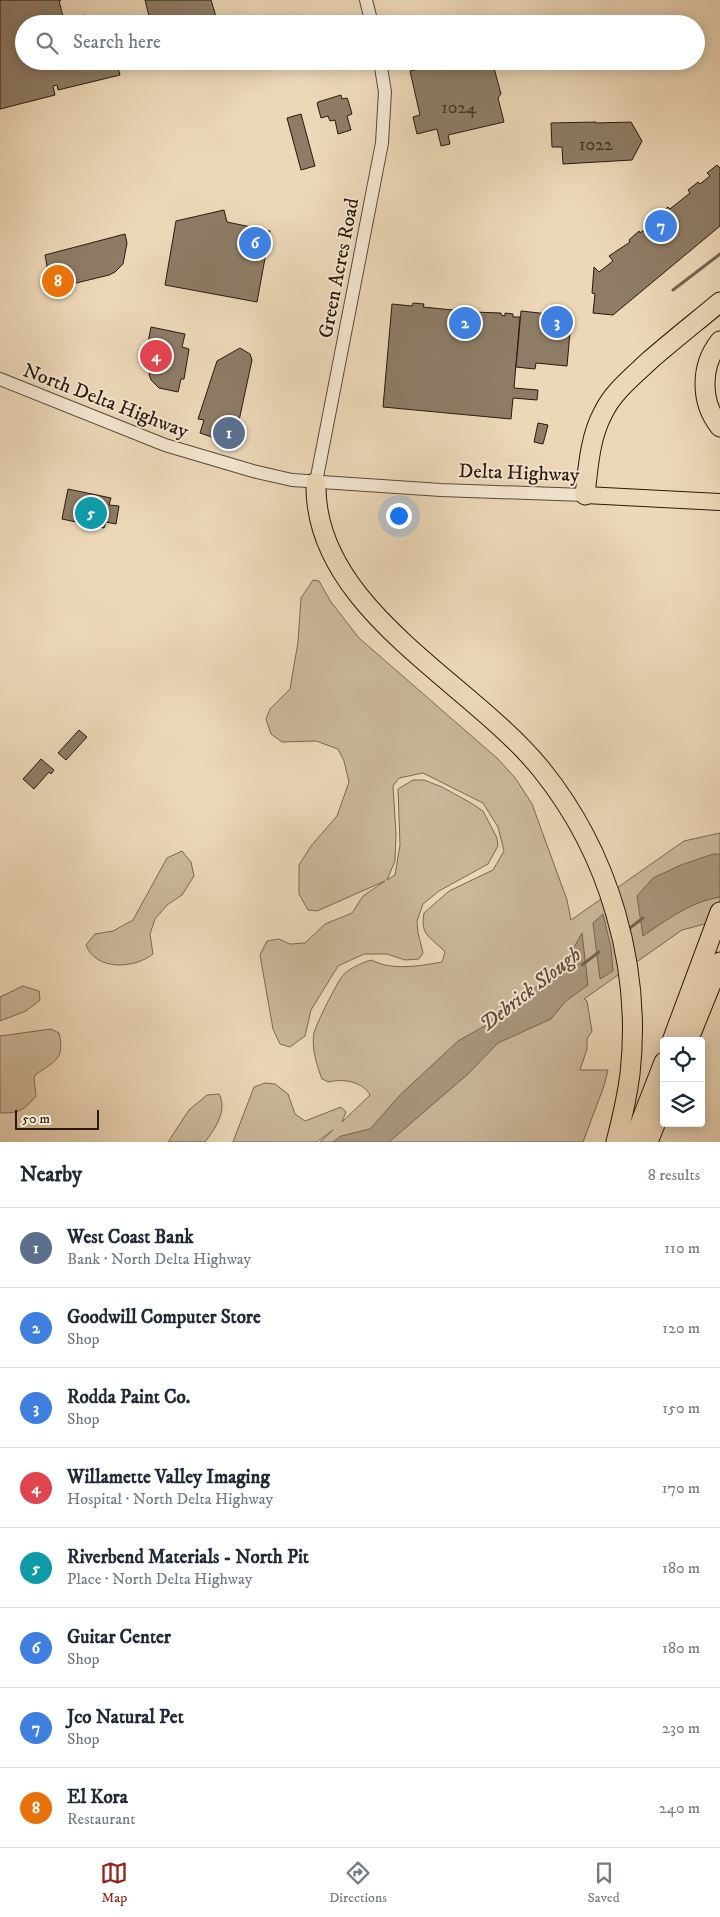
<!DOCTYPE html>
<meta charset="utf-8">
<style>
:root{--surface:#fff;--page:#f6f6f7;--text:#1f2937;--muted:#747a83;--line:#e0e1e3;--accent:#8f2418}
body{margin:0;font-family:"IM FELL DW Pica",serif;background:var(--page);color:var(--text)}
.controls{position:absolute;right:15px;bottom:15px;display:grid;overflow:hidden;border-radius:5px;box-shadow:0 2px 12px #0003}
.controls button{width:45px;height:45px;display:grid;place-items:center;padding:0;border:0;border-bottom:1px solid var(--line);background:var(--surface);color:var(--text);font:25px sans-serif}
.scale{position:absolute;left:15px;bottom:12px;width:84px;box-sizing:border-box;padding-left:5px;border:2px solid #29190e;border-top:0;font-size:14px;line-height:18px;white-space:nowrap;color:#29190e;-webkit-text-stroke:4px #f3e5d0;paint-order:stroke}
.you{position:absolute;left:398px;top:515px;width:18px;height:18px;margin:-12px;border:4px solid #fff;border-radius:50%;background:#1a73e8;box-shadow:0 0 0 8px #1a73e833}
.badge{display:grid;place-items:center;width:32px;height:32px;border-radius:50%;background:var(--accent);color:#fff;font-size:16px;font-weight:700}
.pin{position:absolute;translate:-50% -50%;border:2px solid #fff;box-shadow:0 1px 5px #0006}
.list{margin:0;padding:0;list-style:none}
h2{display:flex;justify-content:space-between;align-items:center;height:65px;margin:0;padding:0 20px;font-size:21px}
h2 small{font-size:16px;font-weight:400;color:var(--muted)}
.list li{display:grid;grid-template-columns:32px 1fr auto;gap:15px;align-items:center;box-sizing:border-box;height:80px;padding:0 20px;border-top:1px solid var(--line)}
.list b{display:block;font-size:19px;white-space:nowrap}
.list p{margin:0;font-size:16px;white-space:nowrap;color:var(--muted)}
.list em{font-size:16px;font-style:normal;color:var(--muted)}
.icon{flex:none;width:28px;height:28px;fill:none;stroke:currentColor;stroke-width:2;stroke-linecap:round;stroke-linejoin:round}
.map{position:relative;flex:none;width:720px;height:1142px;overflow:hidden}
.search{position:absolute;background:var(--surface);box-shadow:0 2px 12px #0003;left:15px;right:15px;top:15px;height:55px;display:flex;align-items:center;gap:12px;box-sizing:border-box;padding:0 18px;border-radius:28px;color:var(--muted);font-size:19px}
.sheet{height:705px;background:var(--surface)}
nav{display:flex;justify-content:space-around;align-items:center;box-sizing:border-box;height:70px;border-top:1px solid var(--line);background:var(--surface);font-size:14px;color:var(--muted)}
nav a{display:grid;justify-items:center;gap:2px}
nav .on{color:var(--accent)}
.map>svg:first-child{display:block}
</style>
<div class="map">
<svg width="720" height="1142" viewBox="0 0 720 1142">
<rect width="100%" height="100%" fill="#ecd7b7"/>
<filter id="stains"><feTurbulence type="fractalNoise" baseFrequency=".004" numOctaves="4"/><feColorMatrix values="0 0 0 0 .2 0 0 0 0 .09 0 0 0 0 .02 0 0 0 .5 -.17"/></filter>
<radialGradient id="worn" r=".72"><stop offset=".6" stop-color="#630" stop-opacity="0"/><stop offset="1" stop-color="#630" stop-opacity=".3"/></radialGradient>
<g fill="#cbb79a" stroke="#7a6854">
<path d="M313 580 319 581 331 602 359 638 498 759 516 779 532 804 567 900 571 920 684 841 720 833V920L682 930 584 999 587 1001 592 1031 587 1039V1049L580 1070H608L604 1086 583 1142H320L333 1130 317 1142H233L254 1087 265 1083 275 1084 288 1094 295 1114 305 1121 341 1107 346 1112 342 1122 370 1095C363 1082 343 1078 329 1082L322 1079C317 1066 311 1047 314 1033 316 1024 338 980 344 974 352 967 362 963 371 960 393 971 419 966 442 962L445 952C430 936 420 936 424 913L449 891 493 870 504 851 498 827 483 803 423 773 399 778 393 786 396 834 395 861 387 880 395 875 400 845 398 789 413 780H424L442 787 471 803 483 811 497 838 498 846 488 864 439 891 423 904 417 921 418 933 423 953 419 959 405 960 387 954H364L338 966 311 1010 305 1036 290 1047 280 1044 273 1029 260 955 267 941 279 939 290 944 305 943 325 924 352 913 363 896 385 881 317 911 308 910 299 894V865L311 846 337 816 349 782 344 761 338 749 316 741 282 742 271 734 266 719 270 709 290 689 298 642 301 598Z"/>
<path d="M182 851 191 862 194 876 182 895 167 905 155 919 150 934 153 954C134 969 96 971 86 945L95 934 113 931 133 920 167 858Z"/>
<path d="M23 986 39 991 40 1000 26 1011 0 1021V997Z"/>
<path d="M51 1029 59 1033C65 1058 56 1061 36 1074L34 1078 36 1096C23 1111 20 1113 0 1113V1036Z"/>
<path d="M219 1094C228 1110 215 1129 205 1142H168L189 1110 207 1095Z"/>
</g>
<g fill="#aa967e" stroke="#766451">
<path d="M713 854H720V897C690 902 667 920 643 936L637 896 653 878 681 865Z"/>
<path d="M603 914 611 948 613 971 600 979 593 923Z"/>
<path d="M582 933 588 985 566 1001 551 1019 498 1043 468 1074 389 1142H333L341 1136 370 1129 400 1095 458 1041 488 1024 513 1001 534 989 569 956Z"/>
</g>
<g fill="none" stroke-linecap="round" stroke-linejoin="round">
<g stroke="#766451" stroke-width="3">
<path d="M673 290 720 254"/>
<path d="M626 931 643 918"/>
<path d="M582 965 599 952"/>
</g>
</g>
<g fill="#8e7c66" stroke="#29190e">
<path d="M0 0H61L59 1 65 24H24V61H116L120 75 58 90 57 85 53 86 55 95 0 109Z"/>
<path d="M145 0H211L217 20 201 24H151Z"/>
<path d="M84 15 86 24H74L72 18Z"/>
<path d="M451 61H490L491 65 494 68 501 94 498 98 504 122 448 135 450 144 441 146 437 129 417 134 413 117 420 115 410 71Z"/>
<path d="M341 95 342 99 347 98 348 100 352 114 347 116 351 130 338 134 335 120 330 121 328 116 321 118 317 103 318 102Z"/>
<path d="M301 114 315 166 301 170 287 118Z"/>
<path d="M596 122V123L631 122 642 141 632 160 563 164 562 147H552L551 123Z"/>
<path d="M717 165 720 168V226L613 315 593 313 595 294 592 293 594 267 599 272 613 261 609 256 630 242 629 240 639 231 640 233 660 217 658 215 668 207 670 209 690 193 688 190 698 182 700 184 710 176 707 173Z"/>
<path d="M224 210 227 222 270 231 257 302 165 285 176 221Z"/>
<path d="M125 234 127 243 123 264 115 272 109 275 68 285H60L53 281 48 272 45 255Z"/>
<path d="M413 303 424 304 423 307 463 311V308L474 309 473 312 501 313V315L505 316V313L513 314V317H520L514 388 538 390 537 400 513 398 511 419 383 407 392 304 412 306Z"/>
<path d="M521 311 567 316 565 332H570L567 366 536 363 535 369 516 367Z"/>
<path d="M151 327 185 334 182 347 189 349 184 379H181L178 392 159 388 151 380 149 374 156 343 148 342Z"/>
<path d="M240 348 250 354 252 360 237 430 233 436 223 441 200 433 204 420 198 419 217 361Z"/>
<path d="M538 423 548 425 543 444 534 442Z"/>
<path d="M68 489 111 498 109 505 119 506 116 524 106 522 104 528 62 519Z"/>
<path d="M79 730 87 737 66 760 58 753Z"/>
<path d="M41 759 54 770 51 774 49 772 34 789 23 779Z"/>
</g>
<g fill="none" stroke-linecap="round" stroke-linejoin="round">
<defs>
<g id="tertiary">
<path d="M366 0 372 24"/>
<path d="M0 379 165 445 253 471 292 480 441 490 585 495"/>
<path d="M316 482 382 143 385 92 380 61"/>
</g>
<path id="trunk" d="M585 495 720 502"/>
<g id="motorway">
<path d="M720 341C700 366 700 402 720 427"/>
<path d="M316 482C312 608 470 681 541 769 609 853 642 966 630 1074 627 1097 622 1119 616 1142"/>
<path d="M585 495C588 468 590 437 603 413 613 392 632 377 649 361 672 341 696 322 720 302"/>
<path d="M672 1041 720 912"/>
<path d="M688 1041 720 962"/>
<path d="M633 1142 664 1062"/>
<path d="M648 1142 664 1102"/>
</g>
</defs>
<use href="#tertiary" stroke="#5a4838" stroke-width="14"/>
<use href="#trunk" stroke="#29190e" stroke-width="18"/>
<use href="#motorway" stroke="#29190e" stroke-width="21"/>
<use href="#tertiary" stroke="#f3e5d0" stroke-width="12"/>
<use href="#trunk" stroke="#ecd7b7" stroke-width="16"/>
<use href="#motorway" stroke="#ecd7b7" stroke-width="19"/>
</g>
<g text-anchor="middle" stroke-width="4" stroke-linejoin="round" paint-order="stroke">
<g font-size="18" fill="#423224">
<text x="459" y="113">1024</text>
<text x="596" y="150">1022</text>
</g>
<g font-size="20" fill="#29190e" stroke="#f3e5d0">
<text transform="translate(338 268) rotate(-79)" y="7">Green Acres Road</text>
<text transform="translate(106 400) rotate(21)" y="7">North Delta Highway</text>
<text transform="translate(519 472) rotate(2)" y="7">Delta Highway</text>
</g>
<g font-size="21" font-style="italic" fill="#5d4b3b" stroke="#f3e5d0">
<text transform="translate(530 989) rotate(-38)" y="7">Debrick Slough</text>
</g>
</g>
<rect width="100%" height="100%" filter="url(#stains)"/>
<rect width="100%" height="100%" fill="url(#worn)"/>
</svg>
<div class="controls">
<button><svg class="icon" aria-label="locate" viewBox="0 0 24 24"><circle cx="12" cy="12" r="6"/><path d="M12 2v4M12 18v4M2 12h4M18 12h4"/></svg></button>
<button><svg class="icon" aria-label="layers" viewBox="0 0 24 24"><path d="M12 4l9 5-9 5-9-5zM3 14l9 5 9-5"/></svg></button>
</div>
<div class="scale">50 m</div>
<div class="you"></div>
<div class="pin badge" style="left:229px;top:433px;background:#5c6f8a">1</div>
<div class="pin badge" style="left:465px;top:323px;background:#3f7fe0">2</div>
<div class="pin badge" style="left:557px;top:322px;background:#3f7fe0">3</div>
<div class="pin badge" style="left:156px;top:356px;background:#e0444e">4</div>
<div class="pin badge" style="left:91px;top:513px;background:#0f9aa8">5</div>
<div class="pin badge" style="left:255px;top:243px;background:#3f7fe0">6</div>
<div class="pin badge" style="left:661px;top:226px;background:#3f7fe0">7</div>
<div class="pin badge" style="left:58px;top:281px;background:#e8710a">8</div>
<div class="search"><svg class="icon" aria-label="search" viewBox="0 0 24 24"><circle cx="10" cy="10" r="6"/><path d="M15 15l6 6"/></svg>Search here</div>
</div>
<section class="sheet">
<h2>Nearby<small>8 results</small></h2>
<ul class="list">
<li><span class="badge" style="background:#5c6f8a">1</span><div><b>West Coast Bank</b><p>Bank · North Delta Highway</p></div><em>110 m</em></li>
<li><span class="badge" style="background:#3f7fe0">2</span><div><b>Goodwill Computer Store</b><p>Shop</p></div><em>120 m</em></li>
<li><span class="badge" style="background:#3f7fe0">3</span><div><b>Rodda Paint Co.</b><p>Shop</p></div><em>150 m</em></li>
<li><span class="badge" style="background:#e0444e">4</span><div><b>Willamette Valley Imaging</b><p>Hospital · North Delta Highway</p></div><em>170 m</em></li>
<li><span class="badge" style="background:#0f9aa8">5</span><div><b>Riverbend Materials - North Pit</b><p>Place · North Delta Highway</p></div><em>180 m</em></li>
<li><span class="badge" style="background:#3f7fe0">6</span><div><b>Guitar Center</b><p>Shop</p></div><em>180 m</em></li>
<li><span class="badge" style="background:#3f7fe0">7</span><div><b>Jco Natural Pet</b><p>Shop</p></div><em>230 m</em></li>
<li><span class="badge" style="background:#e8710a">8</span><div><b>El Kora</b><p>Restaurant</p></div><em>240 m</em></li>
</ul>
</section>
<nav>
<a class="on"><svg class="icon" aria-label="map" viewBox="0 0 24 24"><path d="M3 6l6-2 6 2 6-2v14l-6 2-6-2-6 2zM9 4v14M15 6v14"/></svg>Map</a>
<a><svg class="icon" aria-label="directions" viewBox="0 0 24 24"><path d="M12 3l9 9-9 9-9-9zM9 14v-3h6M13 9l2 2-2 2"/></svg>Directions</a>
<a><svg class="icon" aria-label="saved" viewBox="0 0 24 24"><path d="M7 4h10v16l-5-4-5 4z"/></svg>Saved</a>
</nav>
